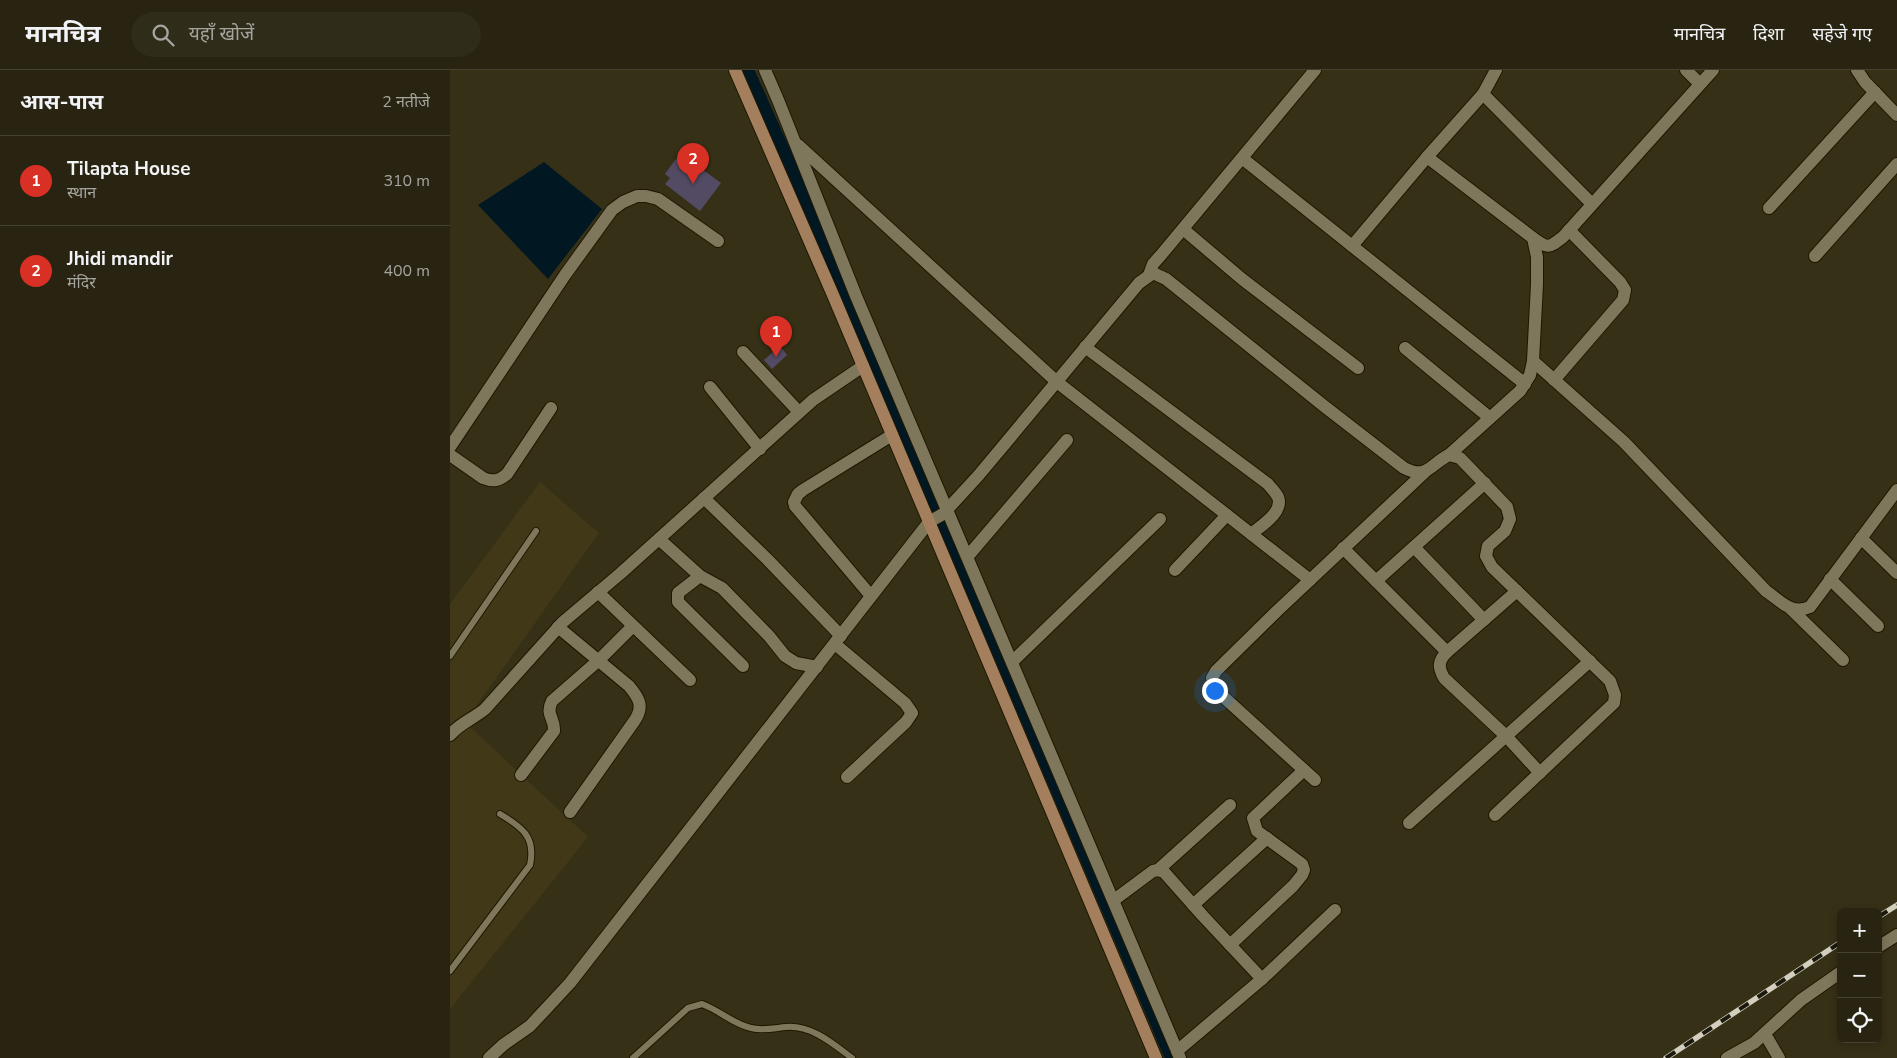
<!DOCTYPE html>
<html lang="hi">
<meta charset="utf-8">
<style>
:root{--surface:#282411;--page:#302c1a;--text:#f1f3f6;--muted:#a5a49f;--line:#444131;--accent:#d93025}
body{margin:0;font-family:"Nunito Sans","Noto Sans Devanagari",sans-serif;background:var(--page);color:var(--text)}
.controls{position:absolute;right:15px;bottom:15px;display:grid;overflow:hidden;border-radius:8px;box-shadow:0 2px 8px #0003}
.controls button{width:45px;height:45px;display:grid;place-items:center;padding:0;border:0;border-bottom:1px solid var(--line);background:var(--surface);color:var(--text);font:25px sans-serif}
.you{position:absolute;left:764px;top:620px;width:18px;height:18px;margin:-12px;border:4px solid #fff;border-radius:50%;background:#1a73e8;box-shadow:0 0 0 8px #1a73e833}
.badge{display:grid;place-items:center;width:32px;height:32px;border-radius:50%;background:var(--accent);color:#fff;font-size:16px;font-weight:700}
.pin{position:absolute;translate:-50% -41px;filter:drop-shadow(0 1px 2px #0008)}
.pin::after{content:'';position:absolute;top:26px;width:18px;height:15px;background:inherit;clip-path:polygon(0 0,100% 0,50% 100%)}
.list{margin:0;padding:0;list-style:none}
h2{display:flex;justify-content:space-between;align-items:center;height:65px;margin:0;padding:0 20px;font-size:21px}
h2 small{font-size:16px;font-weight:400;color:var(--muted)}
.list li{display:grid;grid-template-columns:32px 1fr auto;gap:15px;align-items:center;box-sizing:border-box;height:90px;padding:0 20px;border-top:1px solid var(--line)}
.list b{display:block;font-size:19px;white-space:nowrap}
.list p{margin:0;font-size:16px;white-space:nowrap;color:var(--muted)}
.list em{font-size:16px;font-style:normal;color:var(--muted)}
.icon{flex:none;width:28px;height:28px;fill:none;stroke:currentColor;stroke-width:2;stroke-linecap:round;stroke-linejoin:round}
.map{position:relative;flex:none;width:1447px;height:988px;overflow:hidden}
header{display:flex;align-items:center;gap:30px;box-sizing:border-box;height:70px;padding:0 25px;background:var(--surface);border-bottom:1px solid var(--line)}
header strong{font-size:24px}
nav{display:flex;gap:28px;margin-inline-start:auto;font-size:18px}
.search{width:350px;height:45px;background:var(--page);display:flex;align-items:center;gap:12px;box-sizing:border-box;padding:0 18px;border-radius:28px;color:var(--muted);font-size:19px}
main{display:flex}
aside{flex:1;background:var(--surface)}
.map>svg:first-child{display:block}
</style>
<header>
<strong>मानचित्र</strong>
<div class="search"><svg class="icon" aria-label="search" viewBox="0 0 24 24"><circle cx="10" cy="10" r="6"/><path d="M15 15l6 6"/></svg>यहाँ खोजें</div>
<nav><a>मानचित्र</a><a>दिशा</a><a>सहेजे गए</a></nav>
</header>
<main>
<aside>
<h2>आस-पास<small>2 नतीजे</small></h2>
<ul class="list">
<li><span class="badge">1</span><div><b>Tilapta House</b><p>स्थान</p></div><em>310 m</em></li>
<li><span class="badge">2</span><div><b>Jhidi mandir</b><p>मंदिर</p></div><em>400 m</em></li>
</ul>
</aside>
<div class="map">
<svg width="1447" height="988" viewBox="0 0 1447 988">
<rect width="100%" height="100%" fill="#363017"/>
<path fill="#403817" d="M90 412 149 463 15 652 138 767 0 939V534Z"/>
<path fill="#011823" d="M94 92 152 139 98 209 28 135Z"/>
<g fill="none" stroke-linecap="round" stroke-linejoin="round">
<path stroke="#011823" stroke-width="12" d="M298 0 341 96 721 988"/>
</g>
<g fill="#534b64">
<path d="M234 86 271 113 250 141 215 114 220 108 215 104 226 89 230 92Z"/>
<path d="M330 276 337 285 322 299 314 290Z"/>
</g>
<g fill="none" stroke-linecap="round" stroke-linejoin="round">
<defs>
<g id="lane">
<path d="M0 586 86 461"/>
<path d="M0 901 80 795C86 767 72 757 50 744"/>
<path d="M183 988 238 938 252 934C269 940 283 954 301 958 313 961 325 958 336 957 362 955 383 974 402 988"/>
</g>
<g id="street">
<path d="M315 0 328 30 406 226 730 988"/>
<path d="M1236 0 1250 14"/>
<path d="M1407 0 1415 12 1447 45"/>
<path d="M1033 24 1142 134"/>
<path d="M348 75 607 312 860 510"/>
<path d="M977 87 1083 168C1098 179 1099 178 1113 167L1263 0"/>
<path d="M792 88 1075 314"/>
<path d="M1319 138 1425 22"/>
<path d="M733 159 792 209 908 298"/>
<path d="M902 176 977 87 1033 24 1046 0"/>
<path d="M1365 186 1447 94"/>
<path d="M699 205 703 194 711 185 865 0"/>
<path d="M635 277 818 414C821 418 826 423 828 427 834 442 811 456 801 464"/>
<path d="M955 278 1040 348"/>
<path d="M293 282 349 342"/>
<path d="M1083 291 1174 372 1316 521C1332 532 1341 545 1360 537L1447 420"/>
<path d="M1104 310 1173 230 1175 220 1170 212 1119 160"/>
<path d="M260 317 310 379"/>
<path d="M0 377 115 205 162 140 173 132 187 126H196L208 129 268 171"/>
<path d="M0 385 33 408C43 412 49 411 57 404L101 338"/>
<path d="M999 385 1070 321 1080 305 1083 291 1087 214V187L1083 168"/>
<path d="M254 428 317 489 391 566"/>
<path d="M1411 468 1447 503"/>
<path d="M209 469 250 506 272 518 319 566 335 586 346 593 367 597"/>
<path d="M964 477 1034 550"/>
<path d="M893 478 997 582"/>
<path d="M518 486 617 370"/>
<path d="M725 500 777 445"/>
<path d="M250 506 228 523V532L293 596"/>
<path d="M1380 509 1428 556"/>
<path d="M926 511 1035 413"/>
<path d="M1067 521 997 582C988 591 988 597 994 608L1056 666 1090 703"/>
<path d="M148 522 240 610"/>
<path d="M421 526 345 436 344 432 348 424 353 420 442 365"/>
<path d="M1340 538 1393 590"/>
<path d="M108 557 179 616C189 628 194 636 185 650L120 742"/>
<path d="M385 574 455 633 462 643 456 652 397 707"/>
<path d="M562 592 710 449"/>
<path d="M0 665C10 653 23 649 35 639L113 552 171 503 363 330 413 296"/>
<path d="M71 705 104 661C105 648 95 645 102 631L149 590 183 556"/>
<path d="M865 710 767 621 762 608 766 601 827 541 976 401"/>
<path d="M959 753 1140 591"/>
<path d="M708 800 780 735"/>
<path d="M664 830 703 801 708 800 714 802 753 846 812 909"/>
<path d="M743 835 817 768"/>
<path d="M780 875 843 816 852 805 854 800 852 794 807 761 803 748 854 700"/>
<path d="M1428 877 1447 865"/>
<path d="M1315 964 1329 988"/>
<path d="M727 981 812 909 885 840"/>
<path d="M39 988 53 975 80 956 120 913 479 452 493 444 528 406 689 213 703 203 716 209 874 336 954 398C978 410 980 394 999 385L1010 388 1057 437 1060 449 1055 461 1038 476 1036 486 1042 497 1160 611 1165 625 1164 633 1045 745"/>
<path d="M1277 988 1304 973 1351 930 1391 902"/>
</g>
<path id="secondary" d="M285 0 383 225 706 988"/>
</defs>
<use href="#lane" stroke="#1e1801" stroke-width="8"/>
<use href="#street" stroke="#1e1801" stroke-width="14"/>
<use href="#secondary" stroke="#1e1801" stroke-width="14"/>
<use href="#lane" stroke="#7e775b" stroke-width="6"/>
<use href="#street" stroke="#7e775b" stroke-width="12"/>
<use href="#secondary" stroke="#a37f5d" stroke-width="12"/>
<defs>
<g id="rail">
<path d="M1428 847 1447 835"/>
<path d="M1216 988 1391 872"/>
</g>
</defs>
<use href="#rail" stroke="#d3cfbe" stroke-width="5.5"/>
<use href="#rail" stroke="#1b180d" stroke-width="4" stroke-dasharray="11" stroke-linecap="butt"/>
</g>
</svg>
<div class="controls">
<button>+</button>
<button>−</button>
<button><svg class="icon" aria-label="locate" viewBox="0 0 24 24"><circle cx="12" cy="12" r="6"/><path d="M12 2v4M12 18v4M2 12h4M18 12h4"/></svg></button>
</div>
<div class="you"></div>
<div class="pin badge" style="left:326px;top:287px">1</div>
<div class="pin badge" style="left:243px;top:114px">2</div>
</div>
</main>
